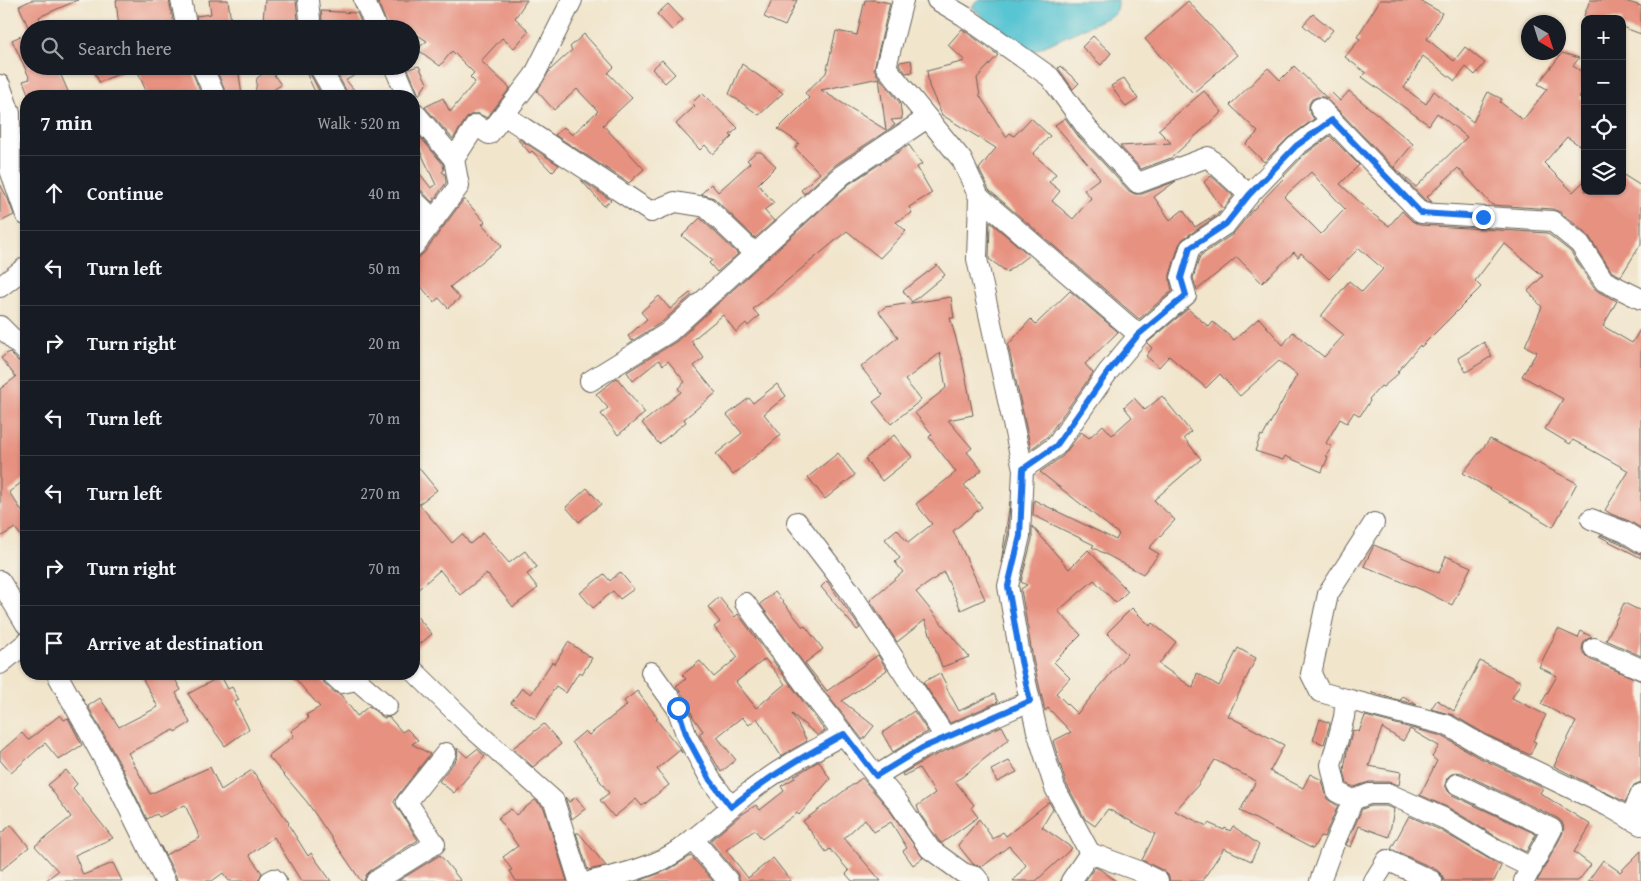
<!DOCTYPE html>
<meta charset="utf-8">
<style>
:root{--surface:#171b24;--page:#242831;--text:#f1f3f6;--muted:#9ea1a6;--line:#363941}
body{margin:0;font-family:"Gentium Book Plus",serif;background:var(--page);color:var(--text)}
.controls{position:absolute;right:15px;top:15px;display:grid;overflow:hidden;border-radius:10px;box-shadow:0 1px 4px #0004}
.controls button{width:45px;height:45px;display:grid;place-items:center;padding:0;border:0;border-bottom:1px solid var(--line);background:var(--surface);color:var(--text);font:25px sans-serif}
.compass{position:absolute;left:1521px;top:15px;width:45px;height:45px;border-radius:50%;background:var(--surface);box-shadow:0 1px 4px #0004;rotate:141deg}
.stop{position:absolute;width:15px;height:15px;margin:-11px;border:4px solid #1a73e8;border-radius:50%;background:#fff}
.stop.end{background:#1a73e8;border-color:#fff;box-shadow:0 1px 5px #0008}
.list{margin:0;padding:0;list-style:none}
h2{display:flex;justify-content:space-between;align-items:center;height:65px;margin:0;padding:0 20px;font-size:21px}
h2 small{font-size:16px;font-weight:400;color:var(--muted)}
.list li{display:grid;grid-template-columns:32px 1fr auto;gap:15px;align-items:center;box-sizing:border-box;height:75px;padding:0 20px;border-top:1px solid var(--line)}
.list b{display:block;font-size:19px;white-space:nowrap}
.list em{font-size:16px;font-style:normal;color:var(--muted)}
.icon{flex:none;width:28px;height:28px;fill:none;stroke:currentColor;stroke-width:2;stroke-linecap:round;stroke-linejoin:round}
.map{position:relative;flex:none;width:1641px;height:881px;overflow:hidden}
.search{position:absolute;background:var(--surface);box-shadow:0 1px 4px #0004;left:20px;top:20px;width:400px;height:55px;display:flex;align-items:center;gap:12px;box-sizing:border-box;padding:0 18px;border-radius:28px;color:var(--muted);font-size:19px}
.panel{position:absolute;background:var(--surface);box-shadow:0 1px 4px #0004;left:20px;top:90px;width:400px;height:590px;border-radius:20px}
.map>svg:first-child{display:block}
</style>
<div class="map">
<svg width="1641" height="881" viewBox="0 0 1641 881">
<rect width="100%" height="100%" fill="#f7f3e8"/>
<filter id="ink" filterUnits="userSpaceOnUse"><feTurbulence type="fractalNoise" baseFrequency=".02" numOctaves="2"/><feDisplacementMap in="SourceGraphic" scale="10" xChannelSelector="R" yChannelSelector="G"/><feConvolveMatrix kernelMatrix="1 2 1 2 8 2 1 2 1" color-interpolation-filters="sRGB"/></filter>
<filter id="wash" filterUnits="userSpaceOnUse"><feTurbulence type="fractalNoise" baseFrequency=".0096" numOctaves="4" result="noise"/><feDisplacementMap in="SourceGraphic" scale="20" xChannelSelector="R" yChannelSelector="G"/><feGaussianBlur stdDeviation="1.12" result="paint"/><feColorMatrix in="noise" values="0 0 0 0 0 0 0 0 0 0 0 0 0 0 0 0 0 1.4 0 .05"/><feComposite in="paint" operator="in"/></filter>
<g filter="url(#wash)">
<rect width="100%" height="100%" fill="#f1e5cc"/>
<path fill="#59c5d3" stroke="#3a7078" d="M977 0H1118L1115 14 1025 55 972 7Z"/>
<g id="blocks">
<g fill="#e79180" fill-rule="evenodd">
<path d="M32 0H78L39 17 44 29H29L19 6Z"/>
<path d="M116 0H169L175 29H169L168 23 119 28Z"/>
<path d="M209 0H228L232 29H199L196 16 211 14Z"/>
<path d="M265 0H296L299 29H262Z"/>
<path d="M377 0H527L515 18 529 31 514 48 502 38 481 61 510 88 487 118 477 113 470 115 466 119 453 139 425 107 443 98 450 112 475 82 470 77 474 73 452 51 440 66 417 49 427 41 411 31V29H389Z"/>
<path d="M772 0H797L785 26 764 17Z"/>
<path d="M865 0H875L890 3 874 69 877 75 900 103 902 119 891 120 895 125 835 165 804 194 801 190 820 173 795 148 799 143 778 129 809 98 805 93 826 73 836 31 857 35ZM879 78 886 130 821 90Z"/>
<path d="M1380 0H1419L1442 13 1427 39 1454 61 1465 47 1485 63 1475 75 1466 67 1455 81 1423 56 1404 88 1426 104 1434 91 1473 122 1488 92 1502 99 1500 102 1523 120 1547 89 1538 84 1562 53 1579 58 1573 66 1585 74V89L1579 98 1585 101V149L1567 137 1544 163 1573 192 1585 180V191H1622V174L1641 186V244L1621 276 1612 272 1588 235 1560 212 1553 209 1492 205 1458 168 1427 197 1432 202 1426 201 1341 113 1324 97H1317L1312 99 1309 104V111L1314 119 1288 138 1264 162 1246 144 1258 132 1230 105 1268 68 1280 80 1294 66 1327 98 1332 93 1340 101 1349 91 1413 144 1394 167 1416 187 1467 137 1437 113 1429 125 1362 77 1366 73 1345 57 1360 39 1357 37Z"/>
<path d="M1590 0H1622L1641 6V34L1622 27V19H1593L1584 16Z"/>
<path d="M1188 1 1237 55 1193 93 1145 39Z"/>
<path d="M668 4 683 20 672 30 657 14Z"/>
<path d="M321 11 357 13 364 29H323Z"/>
<path d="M1313 14 1333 30 1323 42 1303 25Z"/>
<path d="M962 29 998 55 977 78 980 96 1006 137 1010 133 1014 136 1031 118 1050 136 1033 154 1056 174 1049 182 1060 191 1052 201 1073 219 1091 198 1084 190 1100 178 1055 125 1065 118 1078 136 1129 191 1135 194H1142L1176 181 1154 197 1170 220 1183 210 1195 227 1221 211 1218 215 1183 239 1179 245 1170 275V281L1172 291 1139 319 989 190 979 169 996 148 942 115 929 86 927 71 965 61 948 45Z"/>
<path d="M29 32V66H57L70 96H29L23 81 30 79 12 40Z"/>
<path d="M584 34 614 67 608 73 632 98 603 125 644 169 629 183 555 135 564 127 572 135 598 111 577 89 554 110 537 91 550 70 572 50 570 47Z"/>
<path d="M1093 36 1111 53 1101 65 1082 47Z"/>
<path d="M662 60 675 74 665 83 652 69Z"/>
<path d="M911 60 913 72 906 73 899 64 900 62Z"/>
<path d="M742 64 783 93 759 115 729 94Z"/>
<path d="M92 66H190L201 94 197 96H148L136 67 99 82Z"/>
<path d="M215 66H238L242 96H227Z"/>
<path d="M303 66H307L309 72 322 96H317Z"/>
<path d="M333 66H373L346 80 359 96H348L346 90Z"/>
<path d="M419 66 427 83 419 95 408 69Z"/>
<path d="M1060 66 1079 83 1073 89 1058 68Z"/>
<path d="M270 69 281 85 264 96H255L257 78Z"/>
<path d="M1124 78 1138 99 1126 107 1111 86Z"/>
<path d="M1204 91 1222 112 1171 158 1141 169 1120 146 1171 143 1158 130Z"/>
<path d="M702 93 738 128 730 135 732 137 713 154 705 145 700 150 676 124 695 106 692 103Z"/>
<path d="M414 130 443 164 444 170 442 172 445 174 446 183 432 202 422 191 414 188V166L431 188 436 185 414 138Z"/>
<path d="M1330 136 1359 165 1340 184 1374 215 1389 226 1402 211 1412 221 1420 225 1547 233 1571 252 1594 288 1599 292 1617 301 1603 326 1632 343 1641 328V528L1629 521 1611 514 1605 510 1629 471 1573 440 1570 444 1545 429 1563 399 1522 376 1537 352 1525 346 1542 307 1528 291 1543 276 1504 243 1475 281 1481 287 1421 347 1420 345 1397 372 1399 373 1383 387 1381 386 1369 399 1370 401 1360 416 1354 412 1347 423 1340 419 1326 443 1332 447 1326 456 1328 457 1322 472 1285 456 1283 460 1255 451 1261 435 1263 436 1297 375 1279 361 1240 396 1220 374 1206 388 1169 356 1159 367 1146 356 1152 348 1147 343 1188 309 1209 327 1213 322 1234 340 1259 318 1283 345 1293 332 1324 357 1344 335 1321 316 1349 281 1362 292 1383 269 1359 248 1329 279 1301 253 1298 257 1294 252 1262 283 1237 257 1197 290 1193 278 1200 256 1233 234 1251 212 1283 179 1282 178 1304 155ZM1311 172 1345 209 1321 234 1284 197Z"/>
<path d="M519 139 559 165 552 172 532 151 530 153 518 140Z"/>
<path d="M909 145 922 164 917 167 932 193 909 207 912 213 896 222 906 231 880 258 847 231 753 309 759 316 748 326 746 323 736 332 723 315 691 341 704 358 694 366 716 393 684 419 686 422 659 444 642 423 681 392 678 388 685 382 668 361 663 365 659 360 633 381 627 372 677 341 849 184Z"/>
<path d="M756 152H761L776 166 758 184 774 203 764 210 774 221 755 238 714 198 701 194 711 184 718 192 750 163 747 160Z"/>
<path d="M1211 176 1233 196 1223 209 1204 182Z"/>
<path d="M581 180 611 200 604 206Z"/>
<path d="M0 184 8 199 14 215 0 222Z"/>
<path d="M464 199 485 222 482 224 502 246 450 287 460 298 448 308 439 298 434 302 414 278V258L419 257 424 253Z"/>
<path d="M700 218 738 254 717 272 709 263 712 260 682 236Z"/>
<path d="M990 222 1029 255 1007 272 989 259Z"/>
<path d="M937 265 945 275 912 302 903 291Z"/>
<path d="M1070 291 1118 332 1085 364 1093 373 1047 437 1031 449 1008 345 1031 319 1036 324Z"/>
<path d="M690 293 692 295 662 322 632 341 628 336 647 319 641 312 659 296 670 309Z"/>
<path d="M951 297 954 318H950L963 363 973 415 948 420 972 448 967 452 982 470 964 485 982 507 953 531 956 536 985 599 961 610 944 572 916 592 969 657 942 667 925 620 897 642 870 600 903 572 895 562 900 558 885 539 897 529 908 543 932 524 916 504 956 472 929 437 932 434 915 413 946 388 940 353 905 380 921 400 891 424 873 402 883 395 861 367 898 337 879 312 885 307Z"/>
<path d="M1484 342 1492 356 1466 372 1458 358Z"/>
<path d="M9 352 18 361 26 364V479L9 492 26 517V542L15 528 0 537V389L16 377 1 358Z"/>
<path d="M617 378 645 413 618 435 601 414 608 408 596 394Z"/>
<path d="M777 384 786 396 764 414 781 435 733 475 716 454 742 433 727 415 749 398 753 403Z"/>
<path d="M1162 396 1191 432 1184 438 1201 459 1154 500 1175 520 1149 548 1159 554 1143 574 1092 547 1094 545 1033 515 1034 500 1116 540 1119 534 1040 472 1063 456 1081 432 1089 438 1103 425 1112 435 1132 417 1124 407 1134 398 1145 410Z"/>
<path d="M894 435 912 457 882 481 865 459Z"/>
<path d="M1490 439 1577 483 1553 527 1463 473Z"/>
<path d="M838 453 855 475 825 499 808 477Z"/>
<path d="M414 462 437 490 419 504 452 543 462 534 470 544 483 533 509 563 525 551 537 567 527 574 538 588 513 607 488 575 487 576 486 574 460 595 440 570 414 593Z"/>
<path d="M587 488 601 504 579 522 566 507Z"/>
<path d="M1010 501 1008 534 1001 563 1007 523Z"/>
<path d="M1032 526 1069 569 1088 550 1128 591 1116 603 1094 580 1058 611 1081 635 1054 662 1070 678 1056 693 1077 714 1127 654 1107 633 1132 608 1150 626 1152 623 1176 642 1159 664 1193 688 1197 673 1219 686 1238 648 1256 658 1228 716 1284 745 1270 771 1303 788 1310 774 1322 780 1327 799 1338 806 1324 837 1320 836 1313 849 1240 811 1256 781 1215 760 1198 785 1175 811 1207 826 1208 823 1224 830 1225 828 1230 831 1233 826 1259 845 1251 861 1224 848 1202 881H1170L1168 875 1164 871 1142 860 1155 834 1108 809 1095 826 1085 819 1066 783 1053 741 1071 732 1048 708 1045 711 1033 659 1021 589 1027 585 1021 582 1032 539Z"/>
<path d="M1600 535 1620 543 1635 552 1641 554V558L1599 536Z"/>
<path d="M1374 545 1439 573 1446 556 1471 567 1452 605 1422 590 1364 566Z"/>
<path d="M620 572 634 589 620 599 613 591 593 608 580 593 604 574 610 581Z"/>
<path d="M827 581 860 628 857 630 821 587Z"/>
<path d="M775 592 803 627 805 626 823 649 805 663 827 691 878 655 887 670 842 701 874 726 863 740 821 687 760 604Z"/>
<path d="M719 597 735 617 738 614 825 731 817 735 792 714 807 741 781 756 757 718 749 725 742 717 717 737 736 760 721 772 699 734 703 731 693 717 687 701 676 686 686 679 682 675 700 661 714 677 738 657 714 627 720 622 708 607ZM765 659 785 684 756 708 736 682Z"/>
<path d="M1624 603 1641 611V656L1606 640Z"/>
<path d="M414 613 432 634 414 649Z"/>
<path d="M1558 629 1578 638 1581 631 1592 637 1587 639 1583 644 1582 650 1585 655 1589 659 1641 681V782L1634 785 1625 802 1554 766 1576 722 1541 704 1557 676 1539 667Z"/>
<path d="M568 642 592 658 582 674 579 672 566 693 556 686 535 719 511 703 522 688 531 694 552 662 555 664Z"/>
<path d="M1480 661 1521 682 1512 698 1546 715 1533 741 1536 742 1530 755 1487 735 1453 715 1431 709 1437 700 1454 711Z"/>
<path d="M940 673 947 686 946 687 959 711 994 694 998 702 950 723 923 682Z"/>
<path d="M140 674H172L181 690 176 693 190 723 175 732 174 730 128 753 150 794 210 767 221 790 252 770 289 823 288 824 308 856 311 853 331 881H301L274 837 249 855 262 873 258 881H229L223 873 212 881H177L176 876 160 845 165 855 200 838 185 805 159 817 157 814 147 819 121 766 88 706 100 698 119 727 158 707Z"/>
<path d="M291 674H320L321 678 324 683 334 692 341 695 357 716 369 706 380 715 384 718 389 717 402 732 407 729 418 740 412 744 430 754 398 795 394 802 418 840 370 871 366 875 364 881H361L307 802 268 756 294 736 291 731 309 718 306 715 320 707Z"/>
<path d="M221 676 228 689 232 687 239 700 235 702 249 729 225 746 188 694Z"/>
<path d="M637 691 658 718 656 719 680 749 682 753 680 750 657 769 669 785 642 806 636 799 614 817 600 800 609 793 598 778 599 777 572 742 585 731 589 735 627 705 624 701Z"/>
<path d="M1372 692 1400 701 1403 696 1417 705 1372 693Z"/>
<path d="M914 711 928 732 916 738 893 752 882 733Z"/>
<path d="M60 715 64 720 68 718 82 745 59 760 45 743 11 773 0 760V752L22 733 28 740Z"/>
<path d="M1365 716 1442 736 1476 756 1543 788 1540 793 1591 825 1574 852 1591 865 1578 881H1537L1562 835 1564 828 1562 822 1557 818 1462 773 1456 772 1450 775 1447 778 1445 785 1448 791 1452 795 1536 834 1526 852 1502 840 1449 808 1420 795 1437 761 1432 757 1439 746 1410 729 1403 741 1382 728 1369 766 1401 772 1399 785 1389 782H1369L1354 787 1347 784 1344 770 1347 751 1353 730 1359 732Z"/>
<path d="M1320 719 1330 723 1324 744 1313 740Z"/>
<path d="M544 724 561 744 533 767 513 748Z"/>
<path d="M1002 726 1009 739 962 777 955 781 974 805 971 808 978 817 942 843 939 841 920 814 917 806 935 793 919 768 903 776 902 774 927 759Z"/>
<path d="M457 748 467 757 477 749 485 756 454 793 439 781 456 760 458 754Z"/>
<path d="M819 761 830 779 799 815 797 813 762 839 755 830 726 850 748 878 773 858 791 881H740L737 873 710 841 738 817 756 805 760 810 784 791 781 786 795 778 794 776Z"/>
<path d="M1009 761 1017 772 997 782 991 770Z"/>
<path d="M66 770 77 784 73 788 113 838 75 855 83 875 113 863 122 881H45L58 871 35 846 71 817 48 785Z"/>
<path d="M862 778 888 808 923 858 913 865 903 851 907 848 891 822 874 832 865 819 844 838 881 881H852L846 874 849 871 830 849 826 852 803 821Z"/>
<path d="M565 797 569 802 576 797 585 809 572 819Z"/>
<path d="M535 800 544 808 567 881H516L510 871 512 870 503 857 518 846 498 818 511 809 516 815Z"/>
<path d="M1049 802 1053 809 1042 827 1072 848 1036 881H1013L1026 865 1009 846 982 867 973 864 958 845 979 819 993 839 1003 832 1006 836Z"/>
<path d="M1371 806H1386L1394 809 1389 837 1359 826 1351 847 1346 845 1362 809Z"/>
<path d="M1409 816 1438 829 1501 866 1494 881H1444L1442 875 1437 870 1391 849Z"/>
<path d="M11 825 29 847 0 871V834Z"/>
<path d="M576 833H579L606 866 588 870Z"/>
<path d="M1641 851V881H1588L1603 860 1620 872Z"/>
<path d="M440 855 461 881H398Z"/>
<path d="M691 856 713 881H639L668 870Z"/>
<path d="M1095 867 1101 870 1116 881H1085Z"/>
</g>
</g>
</g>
<g filter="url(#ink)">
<use href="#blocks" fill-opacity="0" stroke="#67625a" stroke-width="1"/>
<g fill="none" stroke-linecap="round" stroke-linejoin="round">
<defs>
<g id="minor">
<path d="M181 0 187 29"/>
<path d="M308 0 311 29"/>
<path d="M364 0 377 29"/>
<path d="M903 0 886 67 962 160 979 197 977 259 1023 469 1020 536 1008 586 1021 661 1037 731 1055 788 1090 853 1071 881"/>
<path d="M937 0 964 16 1050 77 1087 128 1138 183 1208 157 1249 195"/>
<path d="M202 66 215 96"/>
<path d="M319 66 336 96"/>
<path d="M394 66 407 96"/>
<path d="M0 85 10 113V170L26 215"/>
<path d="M1320 108 1421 213 1552 221 1580 244 1604 281 1641 299"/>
<path d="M414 112 454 159"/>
<path d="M504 115 651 212 675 202 706 207 755 254"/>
<path d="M979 197 1139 335"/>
<path d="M414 200 434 220"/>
<path d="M414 246 459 186 454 159 476 125 489 134 534 76 572 0"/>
<path d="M0 287 26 267"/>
<path d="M0 326 26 352"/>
<path d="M590 381 669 332 842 175 927 118"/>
<path d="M1023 469 1056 446 1108 372 1139 335 1186 295 1181 278 1190 248 1226 224 1249 195 1296 146 1332 120"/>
<path d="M1591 519 1625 532 1641 542"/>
<path d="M797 522 849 590 946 738"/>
<path d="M0 581 26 624"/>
<path d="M745 603 812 694 876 776"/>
<path d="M1594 648 1641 669"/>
<path d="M0 664 26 643"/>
<path d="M414 671 471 727 554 801 579 881"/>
<path d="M651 672 677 708 687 737 711 780 731 807"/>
<path d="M57 674 111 772 165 881"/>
<path d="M332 674 342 683 357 680 387 706"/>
<path d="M1346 699 1447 725 1481 745 1608 806 1641 825"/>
<path d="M1457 784 1552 829 1524 881"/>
<path d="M1353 800 1369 794H1389L1443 818 1496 850 1532 868"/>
<path d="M1630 819 1641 794"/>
<path d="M693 839 728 881"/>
<path d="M1090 853 1136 870 1158 881"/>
<path d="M270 881 274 879 276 881"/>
<path d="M376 881 435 844 407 802 446 753"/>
<path d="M592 881C616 876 651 867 671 855 701 837 725 810 752 790 780 768 813 751 844 734"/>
<path d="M979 881 976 877 963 873 930 849 897 801 876 776 922 748 1030 701"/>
<path d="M1320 881 1331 851 1353 800 1337 792 1331 765 1344 717 1346 699 1320 692 1311 674 1328 594 1374 523"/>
<path d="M1374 881 1387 860 1432 881"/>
</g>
</defs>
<use href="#minor" stroke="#67625a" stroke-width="22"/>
<use href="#minor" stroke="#fff" stroke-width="20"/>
</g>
</g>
<g fill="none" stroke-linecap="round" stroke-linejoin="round" filter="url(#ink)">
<path stroke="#1a73e8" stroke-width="6" d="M678 708 687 737 710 780 731 807C766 778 804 756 844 734L876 776 922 748 1030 701 1021 661 1008 586 1020 536 1023 469 1056 446 1108 372 1138 335 1186 295 1181 278 1190 248 1226 224 1249 195 1296 146 1332 120 1421 213 1483 217"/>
</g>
</svg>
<div class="controls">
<button>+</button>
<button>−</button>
<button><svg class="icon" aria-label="locate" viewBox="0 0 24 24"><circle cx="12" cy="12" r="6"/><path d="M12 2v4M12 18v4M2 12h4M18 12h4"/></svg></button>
<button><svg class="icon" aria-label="layers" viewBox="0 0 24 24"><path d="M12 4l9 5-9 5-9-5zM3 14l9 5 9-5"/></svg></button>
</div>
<svg class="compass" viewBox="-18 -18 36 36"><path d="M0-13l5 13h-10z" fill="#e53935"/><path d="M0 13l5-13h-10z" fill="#9ea1a6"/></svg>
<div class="stop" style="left:678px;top:708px"></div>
<div class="stop end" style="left:1483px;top:217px"></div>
<div class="search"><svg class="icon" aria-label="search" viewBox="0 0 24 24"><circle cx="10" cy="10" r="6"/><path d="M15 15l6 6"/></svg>Search here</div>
<section class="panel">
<h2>7 min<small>Walk · 520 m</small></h2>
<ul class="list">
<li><svg class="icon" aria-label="ahead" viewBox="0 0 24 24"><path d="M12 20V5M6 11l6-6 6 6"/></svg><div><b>Continue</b></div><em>40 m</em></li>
<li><svg class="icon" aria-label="left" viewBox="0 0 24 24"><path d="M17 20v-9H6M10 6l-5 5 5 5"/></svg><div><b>Turn left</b></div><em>50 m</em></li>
<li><svg class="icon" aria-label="right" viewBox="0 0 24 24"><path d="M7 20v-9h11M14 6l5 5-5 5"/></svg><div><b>Turn right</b></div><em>20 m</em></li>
<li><svg class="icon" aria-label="left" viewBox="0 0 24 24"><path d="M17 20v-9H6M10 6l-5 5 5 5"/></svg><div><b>Turn left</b></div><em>70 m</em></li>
<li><svg class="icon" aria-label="left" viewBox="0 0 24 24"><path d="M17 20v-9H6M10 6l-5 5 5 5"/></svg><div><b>Turn left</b></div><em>270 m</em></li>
<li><svg class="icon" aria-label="right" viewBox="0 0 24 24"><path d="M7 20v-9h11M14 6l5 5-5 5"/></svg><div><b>Turn right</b></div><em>70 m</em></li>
<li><svg class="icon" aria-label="arrive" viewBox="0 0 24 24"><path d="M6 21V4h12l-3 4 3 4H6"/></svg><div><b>Arrive at destination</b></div></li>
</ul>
</section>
</div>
